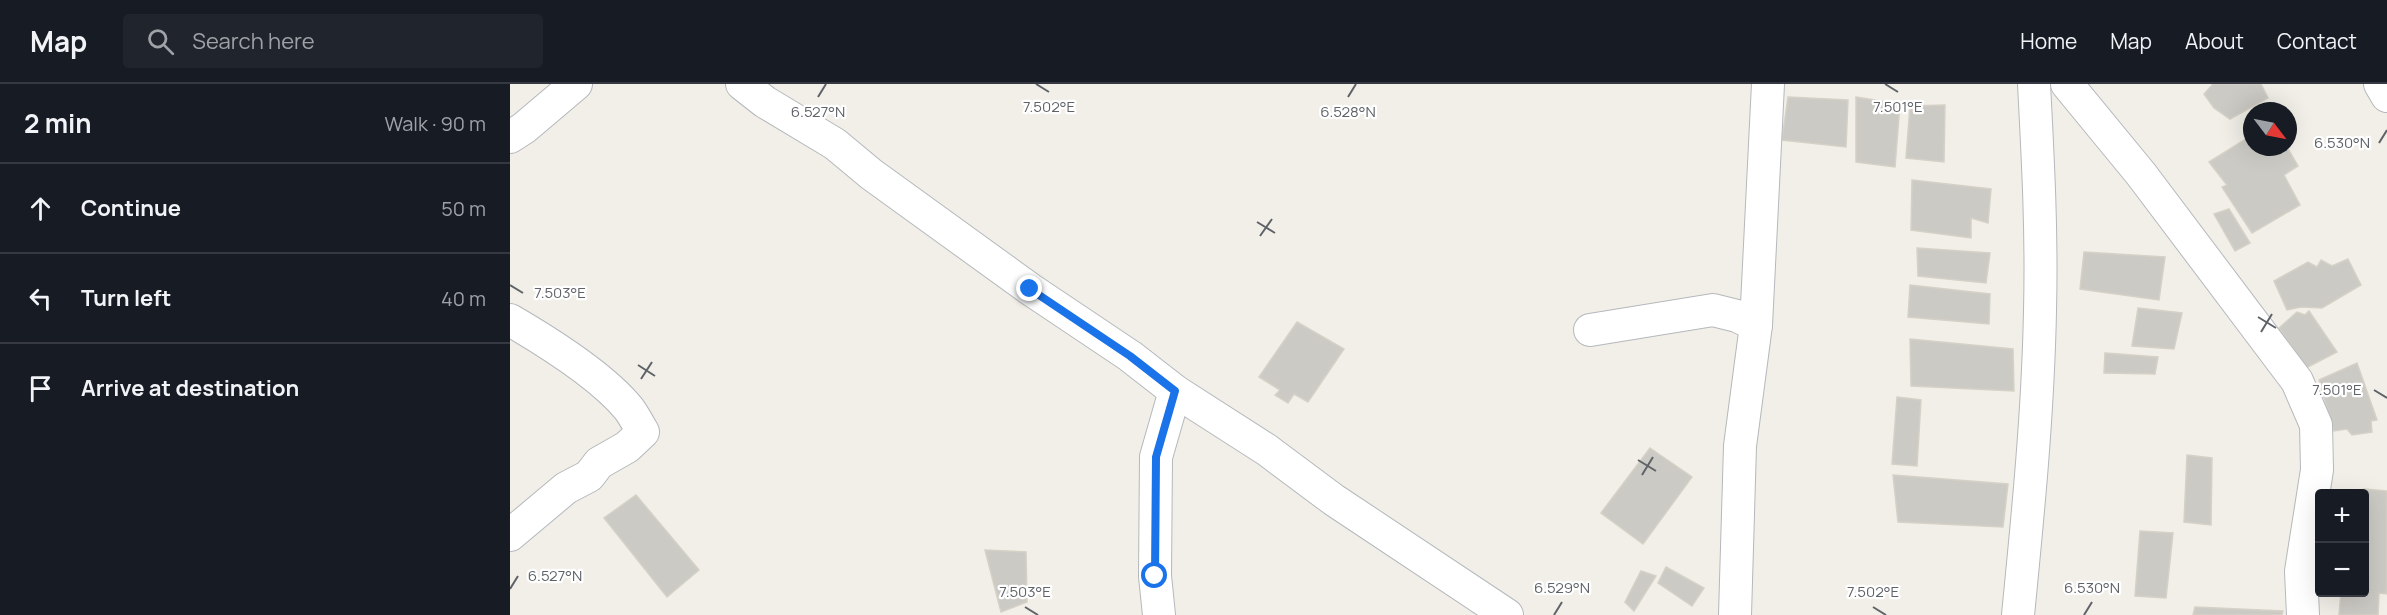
<!DOCTYPE html>
<meta charset="utf-8">
<style>
:root{--surface:#171b24;--page:#20242c;--text:#f1f3f6;--muted:#9ea1a6;--line:#363941}
body{margin:0;font-family:Manrope,sans-serif;background:var(--page);color:var(--text)}
.controls{position:absolute;right:18px;bottom:18px;display:grid;overflow:hidden;border-radius:6px;box-shadow:0 6px 24px #0002}
.controls button{width:54px;height:54px;display:grid;place-items:center;padding:0;border:0;border-bottom:2px solid var(--line);background:var(--surface);color:var(--text);font:30px sans-serif}
.compass{position:absolute;left:1733px;top:18px;width:54px;height:54px;border-radius:50%;background:var(--surface);box-shadow:0 6px 24px #0002;rotate:122deg}
.stop{position:absolute;width:18px;height:18px;margin:-14px;border:4px solid #1a73e8;border-radius:50%;background:#fff}
.stop.end{background:#1a73e8;border-color:#fff;box-shadow:0 2px 6px #0008}
.list{margin:0;padding:0;list-style:none}
h2{display:flex;justify-content:space-between;align-items:center;height:78px;margin:0;padding:0 24px;font-size:26px}
h2 small{font-size:20px;font-weight:400;color:var(--muted)}
.list li{display:grid;grid-template-columns:39px 1fr auto;gap:18px;align-items:center;box-sizing:border-box;height:90px;padding:0 24px;border-top:2px solid var(--line)}
.list b{display:block;font-size:22px;white-space:nowrap}
.list em{font-size:20px;font-style:normal;color:var(--muted)}
.icon{flex:none;width:33px;height:33px;fill:none;stroke:currentColor;stroke-width:2;stroke-linecap:round;stroke-linejoin:round}
.map{position:relative;flex:none;width:1877px;height:531px;overflow:hidden}
header{display:flex;align-items:center;gap:36px;box-sizing:border-box;height:84px;padding:0 30px;background:var(--surface);border-bottom:2px solid var(--line)}
header strong{font-size:28px}
nav{display:flex;gap:33px;margin-inline-start:auto;font-size:21px}
.search{width:420px;height:54px;background:var(--page);display:flex;align-items:center;gap:15px;box-sizing:border-box;padding:0 21px;border-radius:6px;color:var(--muted);font-size:22px}
main{display:flex}
aside{flex:1;background:var(--surface)}
.map>svg:first-child{display:block}
</style>
<header>
<strong>Map</strong>
<div class="search"><svg class="icon" aria-label="search" viewBox="0 0 24 24"><circle cx="10" cy="10" r="6"/><path d="M15 15l6 6"/></svg>Search here</div>
<nav><a>Home</a><a>Map</a><a>About</a><a>Contact</a></nav>
</header>
<main>
<aside>
<h2>2 min<small>Walk · 90 m</small></h2>
<ul class="list">
<li><svg class="icon" aria-label="ahead" viewBox="0 0 24 24"><path d="M12 20V5M6 11l6-6 6 6"/></svg><div><b>Continue</b></div><em>50 m</em></li>
<li><svg class="icon" aria-label="left" viewBox="0 0 24 24"><path d="M17 20v-9H6M10 6l-5 5 5 5"/></svg><div><b>Turn left</b></div><em>40 m</em></li>
<li><svg class="icon" aria-label="arrive" viewBox="0 0 24 24"><path d="M6 21V4h12l-3 4 3 4H6"/></svg><div><b>Arrive at destination</b></div></li>
</ul>
</aside>
<div class="map">
<svg width="1877" height="531" viewBox="0 0 1877 531">
<rect width="100%" height="100%" fill="#f1efe8"/>
<g fill="#cccac5" stroke="#d6d1c6" stroke-width="1.5">
<path d="M1703 0H1751L1758 14 1720 35 1704 24 1694 10Z"/>
<path d="M1278 13 1338 16 1336 63 1272 56Z"/>
<path d="M1346 13 1390 20 1385 83 1346 78Z"/>
<path d="M1435 21 1434 78 1396 74 1400 22Z"/>
<path d="M1742 51V63H1777L1788 82 1774 91 1790 121 1742 149 1712 103 1717 101 1699 78Z"/>
<path d="M1402 96 1481 105 1478 139 1461 134V154L1401 146Z"/>
<path d="M1719 125 1740 159 1725 167 1704 130Z"/>
<path d="M1407 164 1480 169 1476 199 1408 192Z"/>
<path d="M1574 168 1655 173 1649 216 1570 205Z"/>
<path d="M1838 175 1851 201 1812 224 1791 223 1777 226 1764 197 1798 178 1807 183 1811 176 1822 182Z"/>
<path d="M1400 201 1480 210 1479 240 1398 233Z"/>
<path d="M1628 224 1672 229 1664 265 1622 262Z"/>
<path d="M1799 227 1827 268 1796 284 1769 244 1787 228 1795 231Z"/>
<path d="M787 238 834 265 798 318 784 310 778 319 765 311 770 306 749 293Z"/>
<path d="M1400 255 1503 265 1504 307 1401 302Z"/>
<path d="M1595 269 1648 273 1645 290 1594 289Z"/>
<path d="M1847 279 1867 336 1861 337 1862 348 1842 351 1837 345 1824 347 1809 296Z"/>
<path d="M1387 313 1411 316 1407 382 1382 380Z"/>
<path d="M1140 364 1182 393 1133 460 1091 429Z"/>
<path d="M1677 371 1702 374 1701 441 1674 438Z"/>
<path d="M1383 391 1498 400 1493 443 1388 438Z"/>
<path d="M1854 405 1877 407V510L1869 509 1868 531H1829L1831 508H1854Z"/>
<path d="M126 411 189 486 157 513 94 434Z"/>
<path d="M1630 447 1663 449 1656 514 1625 512Z"/>
<path d="M475 466 516 468 517 518 491 528Z"/>
<path d="M1156 483 1194 504 1182 522 1148 499Z"/>
<path d="M1131 487 1146 492 1124 527 1115 518Z"/>
<path d="M1685 523 1773 527 1772 531H1683Z"/>
</g>
<g fill="none" stroke-linecap="round" stroke-linejoin="round">
<defs>
<g id="minor">
<path d="M232 0 255 18 325 60 361 90 520 205 620 272 665 307 757 366 824 416 997 531"/>
<path d="M1557 0 1631 90 1787 297 1806 341 1807 386 1791 487 1793 531"/>
<path d="M1870 0 1877 12"/>
<path d="M0 53 14 44 66 0"/>
<path d="M0 236C36 257 93 293 119 325 124 332 129 341 133 348L117 363 89 379 79 392 56 404 0 451"/>
<path d="M1080 246 1203 226 1227 232 1246 241"/>
<path d="M649 531 645 492 646 373 665 307"/>
<path d="M1225 531 1230 362 1246 241 1258 0"/>
<path d="M1508 531C1518 430 1528 329 1530 227 1532 151 1528 76 1524 0"/>
</g>
</defs>
<use href="#minor" stroke="#b5b8bc" stroke-width="34"/>
<use href="#minor" stroke="#fff" stroke-width="32"/>
</g>
<g fill="none" stroke-linecap="round" stroke-linejoin="round">
<path stroke="#1a73e8" stroke-width="8" d="M520 205 620 272 665 307 646 373 645 492"/>
</g>
<path fill="none" stroke="#5f6368" stroke-width="2" d="M526 0 539 8M1375 0 1388 8M308 13 316 0M838 13 846 0M1869 59 1877 46M747 138 765 149M750 152 762 135M0 201 13 209M1748 233 1766 244M1751 248 1762 230M128 281 145 292M131 295 142 278M1864 306 1877 314M1128 376 1146 387M1132 391 1143 373M0 505 8 492M515 523 528 531M1363 523 1376 531M1044 531 1052 518M1574 531 1582 518"/>
<g font-size="15" text-anchor="middle" fill="#5f6368" stroke="#fff" stroke-width="4.5" stroke-linejoin="round" paint-order="stroke">
<text x="539" y="28">7.502°E</text>
<text x="1388" y="28">7.501°E</text>
<text x="308" y="33">6.527°N</text>
<text x="838" y="33">6.528°N</text>
<text x="1832" y="64">6.530°N</text>
<text x="50" y="214">7.503°E</text>
<text x="1827" y="311">7.501°E</text>
<text x="45" y="497">6.527°N</text>
<text x="1052" y="509">6.529°N</text>
<text x="1582" y="509">6.530°N</text>
<text x="515" y="513">7.503°E</text>
<text x="1363" y="513">7.502°E</text>
</g>
</svg>
<div class="controls">
<button>+</button>
<button>−</button>
</div>
<svg class="compass" viewBox="-18 -18 36 36"><path d="M0-13l5 13h-10z" fill="#e53935"/><path d="M0 13l5-13h-10z" fill="#9ea1a6"/></svg>
<div class="stop" style="left:645px;top:492px"></div>
<div class="stop end" style="left:520px;top:205px"></div>
</div>
</main>
